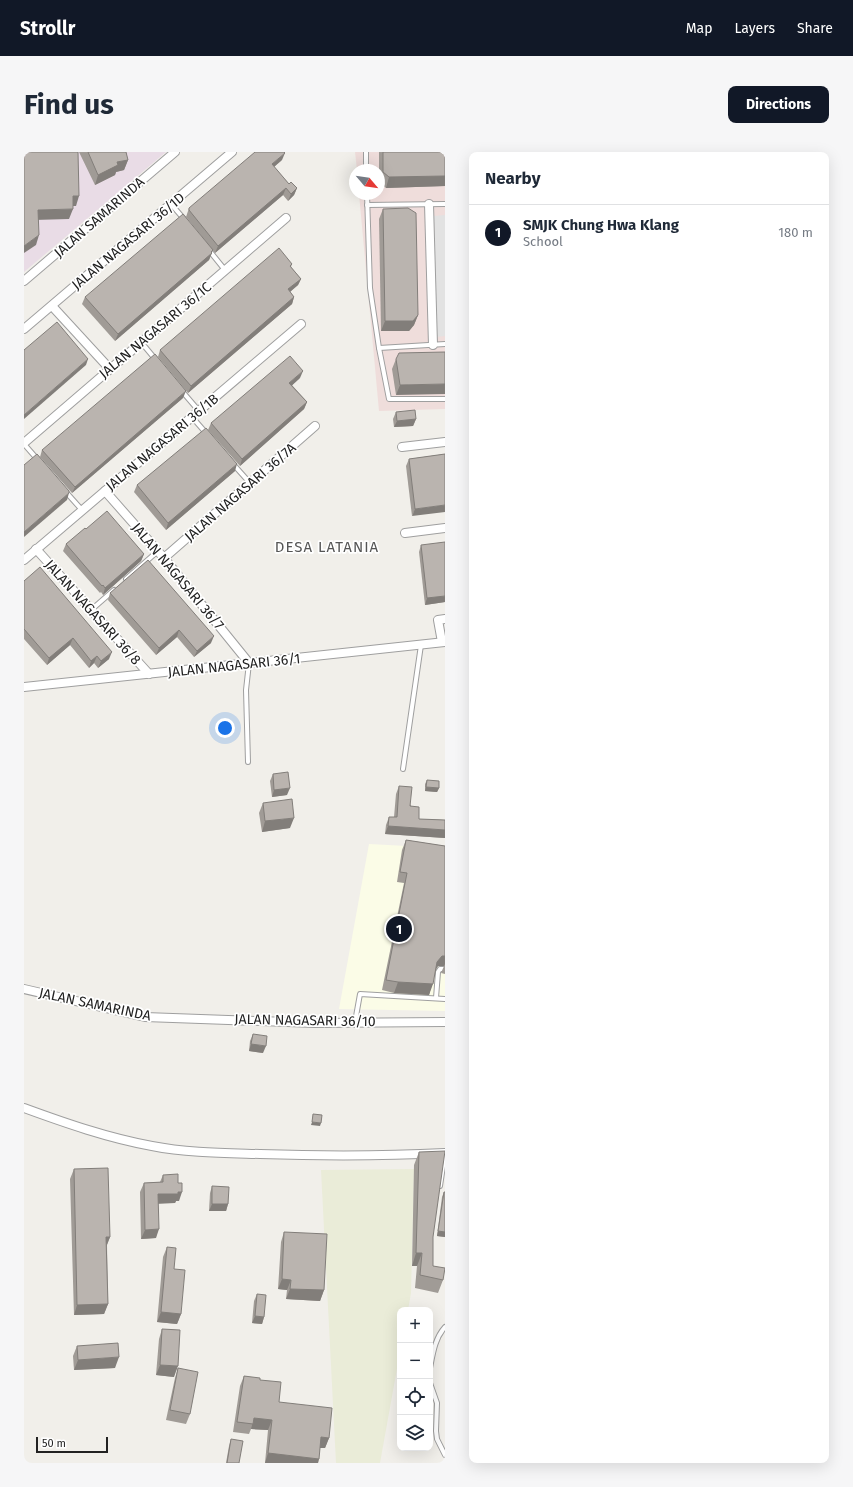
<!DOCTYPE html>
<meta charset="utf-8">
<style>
:root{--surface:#fff;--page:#f6f6f7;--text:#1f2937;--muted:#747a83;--line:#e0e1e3;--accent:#111827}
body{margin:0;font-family:"Fira Sans",sans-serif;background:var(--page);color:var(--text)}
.controls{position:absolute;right:12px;bottom:12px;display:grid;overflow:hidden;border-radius:8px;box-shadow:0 4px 16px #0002}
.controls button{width:36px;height:36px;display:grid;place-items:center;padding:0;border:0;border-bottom:1px solid var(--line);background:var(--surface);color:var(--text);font:20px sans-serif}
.compass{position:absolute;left:325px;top:12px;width:36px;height:36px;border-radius:50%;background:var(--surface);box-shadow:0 4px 16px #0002;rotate:119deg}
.scale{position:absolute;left:12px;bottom:10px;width:72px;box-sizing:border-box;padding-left:4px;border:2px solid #222;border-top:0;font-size:11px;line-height:14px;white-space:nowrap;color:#222;-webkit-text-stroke:3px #fff;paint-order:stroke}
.you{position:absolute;left:201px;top:576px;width:14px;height:14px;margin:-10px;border:3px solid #fff;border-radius:50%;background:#1a73e8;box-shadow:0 0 0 6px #1a73e833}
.badge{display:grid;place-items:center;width:26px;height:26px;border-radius:50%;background:var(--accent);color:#fff;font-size:13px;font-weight:700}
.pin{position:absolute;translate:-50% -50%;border:2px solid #fff;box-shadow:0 1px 4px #0006}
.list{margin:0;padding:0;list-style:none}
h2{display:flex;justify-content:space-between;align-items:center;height:52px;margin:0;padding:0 16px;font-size:17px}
h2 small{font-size:13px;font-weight:400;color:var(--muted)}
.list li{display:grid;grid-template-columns:26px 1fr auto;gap:12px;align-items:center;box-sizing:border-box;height:56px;padding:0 16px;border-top:1px solid var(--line)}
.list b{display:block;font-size:15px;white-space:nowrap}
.list p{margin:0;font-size:13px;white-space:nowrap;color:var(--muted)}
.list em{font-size:13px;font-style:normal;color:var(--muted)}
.icon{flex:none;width:22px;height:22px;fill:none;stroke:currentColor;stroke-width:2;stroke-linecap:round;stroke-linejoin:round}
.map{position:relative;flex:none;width:421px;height:1311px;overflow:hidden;border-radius:8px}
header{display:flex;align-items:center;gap:24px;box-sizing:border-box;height:56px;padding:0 20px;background:var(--accent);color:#fff}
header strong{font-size:19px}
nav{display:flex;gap:22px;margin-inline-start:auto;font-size:14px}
.intro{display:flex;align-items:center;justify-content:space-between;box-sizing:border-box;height:96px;padding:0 24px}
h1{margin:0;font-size:28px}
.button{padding:10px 18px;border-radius:8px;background:var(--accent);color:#fff;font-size:14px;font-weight:700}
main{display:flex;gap:24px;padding:0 24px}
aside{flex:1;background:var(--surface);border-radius:8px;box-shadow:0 4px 16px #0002}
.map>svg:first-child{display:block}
</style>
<header>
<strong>Strollr</strong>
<nav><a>Map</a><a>Layers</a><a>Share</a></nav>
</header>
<div class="intro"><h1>Find us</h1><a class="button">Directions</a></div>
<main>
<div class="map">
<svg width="421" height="1311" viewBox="0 0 421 1311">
<rect width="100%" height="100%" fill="#f1efea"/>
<path fill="#efdddb" d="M331 0H421V257L355 259 335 42H355V18H333Z"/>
<path fill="#e9dce6" d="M0 0H142L0 120Z"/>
<path fill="#fbfce7" d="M345 692 421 696V859L315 857Z"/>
<path fill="#eaecd8" d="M390 1017 387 1141 384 1158H376V1200L356 1311H312L297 1018Z"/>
<path fill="#e2e2e2" d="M421 63V184L412 185 410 64Z"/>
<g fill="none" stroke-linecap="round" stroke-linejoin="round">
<defs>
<g id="lane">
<path d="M342 0V18"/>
<path d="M343 42 346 136 355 196 365 247H421"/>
<path d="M147 52 160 67"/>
<path d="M343 53 421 52"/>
<path d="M184 97 201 118"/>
<path d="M117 190 132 208"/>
<path d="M355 196 421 192"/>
<path d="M157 238 175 259"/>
<path d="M168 265 182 281"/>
<path d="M0 292 14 308"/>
<path d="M209 312 226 331"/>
<path d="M41 339 58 358"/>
<path d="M102 427 134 399"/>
<path d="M67 458 90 438"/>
<path d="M224 610 222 538 225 511"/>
<path d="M379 617 397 493"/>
<path d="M412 846 414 820 416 817H421"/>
<path d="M331 870 336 842 421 847"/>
<path d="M416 1034 421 1001"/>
<path d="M406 1216C409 1201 411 1186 421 1175"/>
<path d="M406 1231 413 1251 412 1279 413 1287 421 1303"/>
</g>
<g id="street">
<path d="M405 52 409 193"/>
<path d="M0 129 151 0"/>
<path d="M28 154 85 216"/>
<path d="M0 177 208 0"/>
<path d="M0 291 262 66"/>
<path d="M378 295 421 290"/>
<path d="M81 339 140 406 225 511"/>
<path d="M381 381 421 376"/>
<path d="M12 397 125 522"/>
<path d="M140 406 291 274"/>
<path d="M0 408 277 172"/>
<path d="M418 490 414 468 421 467"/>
<path d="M0 535 421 490"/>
<path d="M0 837 121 865 290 871 421 870"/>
<path d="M0 956C41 971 84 986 128 994 163 1001 200 1001 236 1002 298 1004 360 1004 421 1001"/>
</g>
</defs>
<use href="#lane" stroke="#9f9f9f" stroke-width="6"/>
<use href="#street" stroke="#9f9f9f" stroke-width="10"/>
<use href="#lane" stroke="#fff" stroke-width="4"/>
<use href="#street" stroke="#fff" stroke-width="8"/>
</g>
<g fill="#a09b96">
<path d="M55 0H102L104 8 100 18 92 20 91 23 71 33Z"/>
<path d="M355 0H421V34L362 36 355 30Z"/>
<path d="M258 8 250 15 265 32 273 36 270 43 264 49 259 43 191 101 162 65 165 56Z"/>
<path d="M359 57 394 163 390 173 385 179H357L355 67Z"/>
<path d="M188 101 185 108 91 189 58 152 61 145Z"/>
<path d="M268 112 267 115 277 127 274 133 266 140 270 145 268 152 164 241 134 205 136 198Z"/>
<path d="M421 200 372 243 368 217 372 207Z"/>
<path d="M276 226 268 233 283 250 280 257 216 314 184 278 187 271Z"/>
<path d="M159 246 48 341 16 305 18 298Z"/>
<path d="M372 260 392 267 389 274 370 275 369 267Z"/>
<path d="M421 302 388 364 382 314 385 307Z"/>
<path d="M211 319 142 378 110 340 113 333Z"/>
<path d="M62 377 120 402 117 409 79 443 77 440 76 441 39 399 42 392Z"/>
<path d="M397 393 421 450 401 453 395 400Z"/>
<path d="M0 429 85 507 74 516 70 511 65 516 46 493 23 513 0 487Z"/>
<path d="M86 441 187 491 170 505 153 485 132 503 84 448Z"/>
<path d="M249 622 263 643 248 645 246 629Z"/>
<path d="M403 628 415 636 413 640 401 639V632Z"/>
<path d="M375 634 395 667 421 668V686L361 682 362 673 365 665H370L372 642Z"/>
<path d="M239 651 266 676 238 680 235 661Z"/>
<path d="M382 688 421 694V822L417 821 420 814H414L412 817 405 843 370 841 358 838 380 731 373 730 378 698Z"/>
<path d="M229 882 239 901 225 899 226 889Z"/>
<path d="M395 1000 409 1085V1114L419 1128 414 1141 391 1136 393 1114H388L390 1013Z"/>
<path d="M50 1017 86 1085 83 1093 84 1152 80 1162 50 1163 46 1027Z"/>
<path d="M139 1023 155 1049H152L151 1051H134L132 1086 117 1087 116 1040 120 1031 136 1030Z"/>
<path d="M188 1034 204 1052 202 1059H185L186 1041Z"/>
<path d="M420 1040H421V1085L413 1084 418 1045Z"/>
<path d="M260 1080 300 1138 296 1149 262 1147 263 1138 254 1137 257 1090Z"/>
<path d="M143 1095 150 1117 157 1162 153 1172 133 1170 139 1105Z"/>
<path d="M233 1142 240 1165 238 1172 228 1171 230 1149Z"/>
<path d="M138 1177 150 1225 132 1223 135 1187Z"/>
<path d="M53 1194 91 1216 50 1218 49 1204Z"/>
<path d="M154 1216 166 1262 162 1272 142 1268 151 1226Z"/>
<path d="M220 1224 236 1228 255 1250 305 1286 301 1296H296L294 1311H241L244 1278 227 1277 225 1282 209 1280 216 1234Z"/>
<path d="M207 1287 215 1311H202L205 1294Z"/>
</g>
<g fill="#827e7a">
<path d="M261 1 258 8 245 19 248 12Z"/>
<path d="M104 8 100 18 92 20 91 23 71 33 74 23 93 10Z"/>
<path d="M421 24V34L362 36 365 25Z"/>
<path d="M262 36 259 43 191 101 194 94Z"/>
<path d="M273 36 270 43 264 49 267 42Z"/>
<path d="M49 44H55L52 54H45Z"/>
<path d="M49 57 45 67 10 68 14 58Z"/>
<path d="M15 83 12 93 0 101V94Z"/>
<path d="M189 98 185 108 91 189 94 182Z"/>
<path d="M277 127 274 133 261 144 264 137Z"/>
<path d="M270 145 268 152 164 241 167 234Z"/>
<path d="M394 163 390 173 385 179H357L361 169Z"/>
<path d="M64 207 62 213 0 267V263Z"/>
<path d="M279 219 276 226 263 238 265 231Z"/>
<path d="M421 232V242L372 243 376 233Z"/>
<path d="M162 239 159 246 48 341 51 335Z"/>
<path d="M283 250 280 257 216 314 218 307Z"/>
<path d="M392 267 389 274 370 275 373 269Z"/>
<path d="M213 312 211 319 142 378 144 371Z"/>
<path d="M45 341 43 348 0 385V380Z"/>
<path d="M421 353V360L388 364 391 357Z"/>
<path d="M120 402 117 409 79 443 81 436Z"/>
<path d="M421 444V450L401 453 403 446Z"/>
<path d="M155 478 153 485 132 503 135 496Z"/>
<path d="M190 484 187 491 170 505 173 499Z"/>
<path d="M49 486 46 493 23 513 25 506Z"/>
<path d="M88 500 85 507 74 516 77 509Z"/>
<path d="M73 504 70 511 65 516 67 509Z"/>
<path d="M402 635 415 636 413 640 401 639Z"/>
<path d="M266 636 263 643 248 645 250 638Z"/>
<path d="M270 666 266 676 238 680 241 669Z"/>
<path d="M364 674 421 678V686L361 682Z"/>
<path d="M418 804H421V812L420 814H414L410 820 413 810Z"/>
<path d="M374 830 409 832 405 843 370 841Z"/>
<path d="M227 892 242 894 239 901 225 899Z"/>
<path d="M288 970 297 971 296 974 287 973Z"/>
<path d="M154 1040H158L155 1049H152L151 1051 131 1052 134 1042Z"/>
<path d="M188 1052H204L202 1059H185Z"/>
<path d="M135 1077 132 1086 117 1087 121 1078Z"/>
<path d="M414 1079 421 1080V1085L413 1084Z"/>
<path d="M82 1085H86L82 1095Z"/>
<path d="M392 1101H398L393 1114H388Z"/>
<path d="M258 1127 267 1128 263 1138 254 1137Z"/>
<path d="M266 1137 300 1138 296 1149 262 1147Z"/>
<path d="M84 1152 80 1162 50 1163 53 1153Z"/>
<path d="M137 1160 157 1162 153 1172 133 1170Z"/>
<path d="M231 1164 240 1165 238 1172 228 1171Z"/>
<path d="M95 1205 91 1216 50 1218 54 1208Z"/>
<path d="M136 1213 154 1214 150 1225 132 1223Z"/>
<path d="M230 1266 248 1268 244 1278 227 1277Z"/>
<path d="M297 1285 305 1286 301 1296H294Z"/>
<path d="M244 1301 295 1307 294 1311H241Z"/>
</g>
<g fill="#bab4af" stroke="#827e7a">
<path d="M0 0H54L55 44H49V57L14 58 15 83 0 94Z"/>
<path d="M64 0H102L104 8 93 10 94 13 74 23Z"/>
<path d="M231 0H260L261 1 248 12 265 32 267 30 273 36 267 42 262 36 194 94 165 58V56Z"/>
<path d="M359 0H421V24L365 25 359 20Z"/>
<path d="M384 56 392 61 394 163 389 169H361L359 57Z"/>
<path d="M159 62 189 98 187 100 188 101 94 182 61 145Z"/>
<path d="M255 96 268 112 266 114 277 127 264 137 270 145 167 234 136 198Z"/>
<path d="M33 170 64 207 0 263V198Z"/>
<path d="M421 200V232L376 233 372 207 375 201Z"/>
<path d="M131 202 162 239 51 335 18 298Z"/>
<path d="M266 204 279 219 265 231 283 250 218 307 187 271Z"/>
<path d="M391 258 392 267 373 269 372 260Z"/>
<path d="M182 276 213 312 144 371 113 333Z"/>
<path d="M13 302 45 339V341L0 380V313Z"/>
<path d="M421 302V353L391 357 385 307Z"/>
<path d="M83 359 120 402 81 436 79 433 78 434 42 392 61 376 62 377Z"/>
<path d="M421 390V444L403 446 397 393Z"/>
<path d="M124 408 190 484 173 499 155 478 135 496 86 441Z"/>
<path d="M16 415 88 500 77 509 73 504 67 509 49 486 25 506 0 477V429Z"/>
<path d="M264 620 266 636 250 638 249 622Z"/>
<path d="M403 628 415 629V636L402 635Z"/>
<path d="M375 634 388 635 386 654 395 655V667L421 668V678L364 674 365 665H373Z"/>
<path d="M268 647 270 666 241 669 239 651Z"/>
<path d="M382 688 421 694V804H418L413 810 409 832 374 830 362 828 383 721 376 720Z"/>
<path d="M229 882 243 884 242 894 227 892Z"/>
<path d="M289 962 298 963 297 971 288 970Z"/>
<path d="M421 999 409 1085V1114L421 1116 419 1128 396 1123 398 1101H392L395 1000Z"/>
<path d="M84 1016 86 1085H82L84 1152 53 1153 50 1017Z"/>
<path d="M154 1022V1031H158V1040H154V1042H134L135 1077 121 1078 120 1031 139 1030V1023Z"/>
<path d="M188 1034 205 1035 204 1052H188Z"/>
<path d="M420 1040H421V1080L414 1079Z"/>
<path d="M260 1080 303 1082 300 1138 266 1137 267 1128 258 1127Z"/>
<path d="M143 1095 152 1096 150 1117 161 1118 157 1162 137 1160Z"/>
<path d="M233 1142 242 1143 240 1165 231 1164Z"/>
<path d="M138 1177 156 1178 154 1214 136 1213Z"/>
<path d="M94 1191 95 1205 54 1208 53 1194Z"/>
<path d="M154 1216 174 1220 166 1262 146 1258Z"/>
<path d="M220 1224 236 1226V1228L257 1230 255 1250 308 1256 305 1286 297 1285 295 1307 244 1301 248 1268 230 1266 229 1272 213 1270Z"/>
<path d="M207 1287 219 1289 215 1311H203Z"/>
</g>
<g text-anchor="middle" stroke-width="3.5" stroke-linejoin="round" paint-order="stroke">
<g font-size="14" fill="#222" stroke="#fff">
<text transform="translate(75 65) rotate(-41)" y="5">JALAN SAMARINDA</text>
<text transform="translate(104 89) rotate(-40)" y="5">JALAN NAGASARI 36/1D</text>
<text transform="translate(131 178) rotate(-40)" y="5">JALAN NAGASARI 36/1C</text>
<text transform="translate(138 290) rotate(-40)" y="5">JALAN NAGASARI 36/1B</text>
<text transform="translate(216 340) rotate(-41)" y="5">JALAN NAGASARI 36/7A</text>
<text transform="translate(154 424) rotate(50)" y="5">JALAN NAGASARI 36/7</text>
<text transform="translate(69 460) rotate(48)" y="5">JALAN NAGASARI 36/8</text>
<text transform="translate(210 513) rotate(-6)" y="5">JALAN NAGASARI 36/1</text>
<text transform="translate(71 852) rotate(12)" y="5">JALAN SAMARINDA</text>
<text transform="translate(281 868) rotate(1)" y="5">JALAN NAGASARI 36/10</text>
</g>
<g font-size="15" letter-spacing="1" fill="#555" stroke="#fff">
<text x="303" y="400">DESA LATANIA</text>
</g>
</g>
</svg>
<div class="controls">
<button>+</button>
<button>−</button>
<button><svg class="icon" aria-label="locate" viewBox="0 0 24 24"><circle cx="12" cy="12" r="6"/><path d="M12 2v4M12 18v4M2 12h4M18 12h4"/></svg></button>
<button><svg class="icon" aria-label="layers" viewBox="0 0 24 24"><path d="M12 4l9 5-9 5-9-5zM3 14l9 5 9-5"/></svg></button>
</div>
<svg class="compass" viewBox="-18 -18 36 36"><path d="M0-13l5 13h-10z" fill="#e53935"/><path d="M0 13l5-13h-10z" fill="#747a83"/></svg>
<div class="scale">50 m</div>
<div class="you"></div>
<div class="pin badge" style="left:375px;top:777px">1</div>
</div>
<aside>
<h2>Nearby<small></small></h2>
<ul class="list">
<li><span class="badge">1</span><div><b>SMJK Chung Hwa Klang</b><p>School</p></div><em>180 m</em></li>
</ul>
</aside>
</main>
